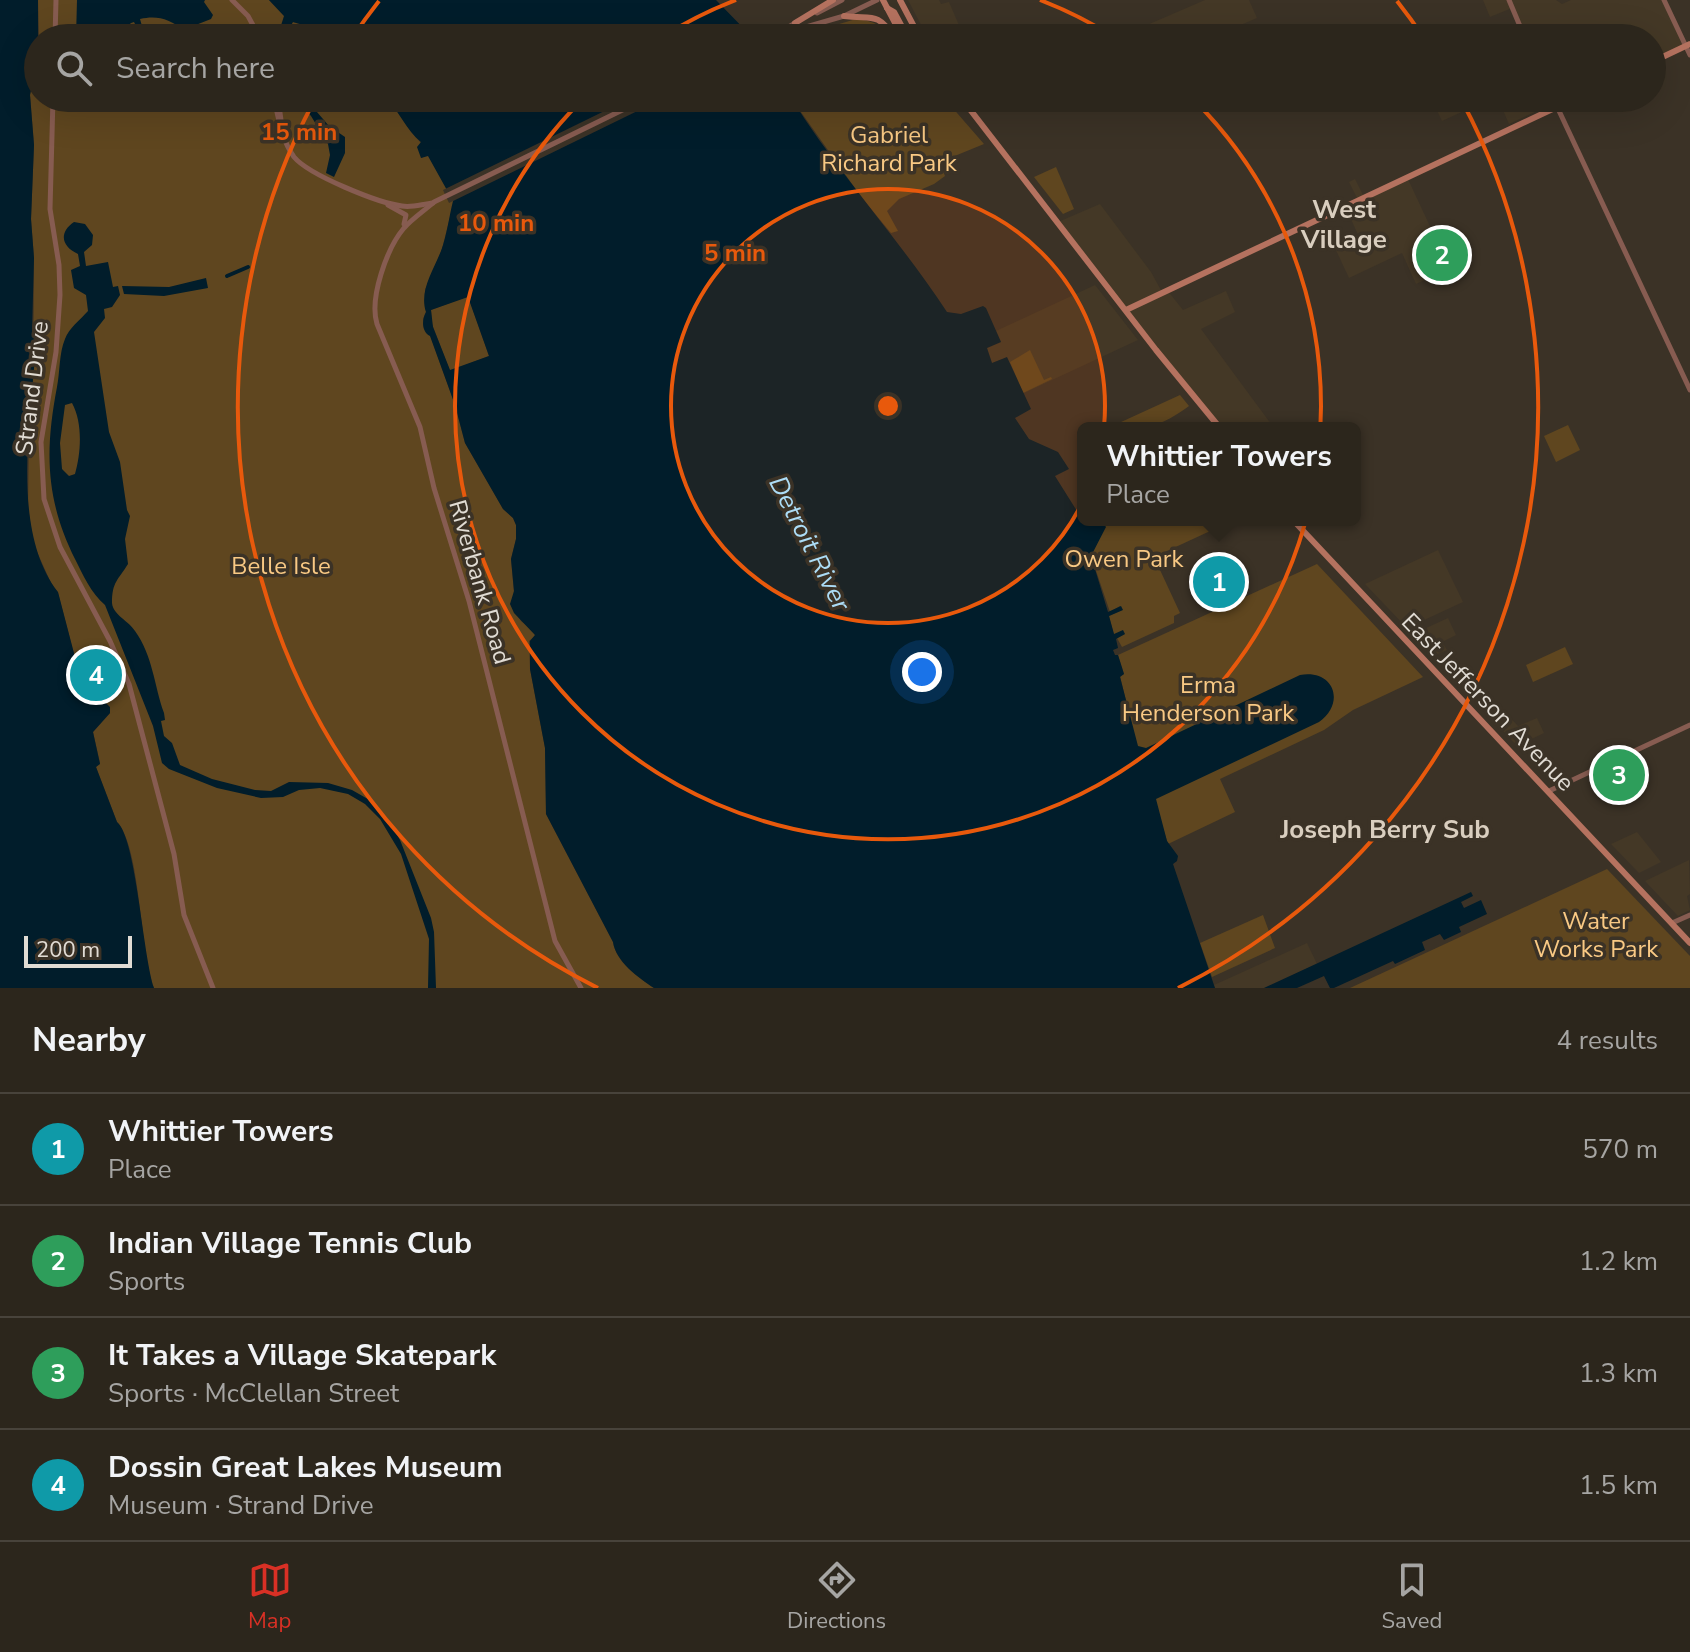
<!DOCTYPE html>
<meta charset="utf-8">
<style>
:root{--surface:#2c261c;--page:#342e25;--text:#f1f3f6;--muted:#a6a5a3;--line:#48433b;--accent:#d93025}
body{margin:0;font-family:"Nunito Sans",sans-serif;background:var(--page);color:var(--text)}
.scale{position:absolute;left:24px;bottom:20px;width:108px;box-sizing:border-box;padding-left:8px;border:4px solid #e1dcd4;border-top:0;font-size:22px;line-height:28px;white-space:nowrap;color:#e1dcd4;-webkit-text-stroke:6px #3b3226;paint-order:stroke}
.you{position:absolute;left:922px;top:672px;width:28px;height:28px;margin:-20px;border:6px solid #fff;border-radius:50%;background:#1a73e8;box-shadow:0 0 0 12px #1a73e833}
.badge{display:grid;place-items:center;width:52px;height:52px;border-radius:50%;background:var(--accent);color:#fff;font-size:26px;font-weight:700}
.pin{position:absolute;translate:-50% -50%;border:4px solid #fff;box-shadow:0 2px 8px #0006}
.popup{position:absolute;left:1077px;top:422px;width:284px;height:104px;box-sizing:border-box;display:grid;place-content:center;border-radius:12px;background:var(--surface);filter:drop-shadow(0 2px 6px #0005);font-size:26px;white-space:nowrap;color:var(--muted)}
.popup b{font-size:30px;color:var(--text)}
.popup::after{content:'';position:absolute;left:50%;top:100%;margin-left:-16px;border:16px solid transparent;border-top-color:var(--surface)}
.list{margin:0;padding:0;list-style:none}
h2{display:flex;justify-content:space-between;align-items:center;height:104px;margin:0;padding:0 32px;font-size:34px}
h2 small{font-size:26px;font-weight:400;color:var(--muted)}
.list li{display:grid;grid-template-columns:52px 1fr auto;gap:24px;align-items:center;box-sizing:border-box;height:112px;padding:0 32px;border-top:2px solid var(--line)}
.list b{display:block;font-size:30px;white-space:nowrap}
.list p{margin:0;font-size:26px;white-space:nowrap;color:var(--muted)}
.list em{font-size:26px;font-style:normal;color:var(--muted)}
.icon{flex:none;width:44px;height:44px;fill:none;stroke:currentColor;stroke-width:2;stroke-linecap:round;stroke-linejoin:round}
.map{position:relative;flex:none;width:1690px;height:988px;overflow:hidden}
.search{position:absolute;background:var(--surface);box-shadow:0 8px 32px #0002;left:24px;right:24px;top:24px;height:88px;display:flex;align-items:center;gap:20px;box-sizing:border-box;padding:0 28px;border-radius:44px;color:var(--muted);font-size:30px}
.sheet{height:552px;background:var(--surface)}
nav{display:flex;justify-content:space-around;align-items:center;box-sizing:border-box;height:112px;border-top:2px solid var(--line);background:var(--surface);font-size:22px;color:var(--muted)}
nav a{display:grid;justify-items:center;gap:4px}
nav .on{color:var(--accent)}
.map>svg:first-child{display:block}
</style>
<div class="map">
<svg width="1690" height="988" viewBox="0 0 1690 988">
<rect width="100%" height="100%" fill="#3b3226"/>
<g fill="#443826">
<path d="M908 0H939L941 4 949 2 961 30 943 38H928Z"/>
<path d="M1205 0H1249L1257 18 1210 38H1153L1147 25Z"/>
<path d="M1483 0H1556L1562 4 1571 0H1664L1686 46 1652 62V38H1525L1512 8 1490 17Z"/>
<path d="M1431 98H1492L1442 121Z"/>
<path d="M1546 98 1550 105 1509 124 1498 99Z"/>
<path d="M1407 177 1435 237 1448 232 1462 263 1416 284 1402 253 1349 278 1335 248 1359 237 1345 206 1358 200 1349 182 1355 179 1364 197Z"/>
<path d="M1100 204 1151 272 1162 292 1167 290 1183 310 1226 291 1235 312 1201 329 1274 428H1220L1058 222Z"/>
<path d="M1095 285 1138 340 1022 394 1007 358 992 363 987 348 1001 342 996 331Z"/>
<path d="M1438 550 1463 602 1407 628 1365 584Z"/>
<path d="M1448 618 1456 635 1442 642 1447 650 1433 656 1413 634Z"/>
<path d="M1501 708 1518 726 1537 718 1544 733 1517 746 1488 715Z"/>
<path d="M1637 832 1661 862 1639 873 1611 844Z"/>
<path d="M1689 860 1690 894 1687 896 1690 910 1678 916 1645 881Z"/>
<path d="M1307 943 1317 964 1264 988H1215L1214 985Z"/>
</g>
<g fill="#5f461f">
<path d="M38 0H269L289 21 314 28 330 38H39Z"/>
<path d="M856 19C873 21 881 24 890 38H792Z"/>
<path d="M38 53V98H386C400 112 407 129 421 143V158L428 155 454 201 442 249 425 290 426 312 423 319 424 329 430 335 455 405 465 443 503 509 513 518 516 525V539L511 559 514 592 512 605 521 621 534 631 535 636 529 641 530 669 545 748 546 814 613 942C616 962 638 977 654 988H154C139 948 141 848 117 822L96 767 100 763 93 732 110 713 104 701 87 704 58 593 51 583 33 543 28 506 29 426 33 390 34 258 31 219 34 145 30 95Z"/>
<path d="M791 98H944L984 144 940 162 945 176 934 184 899 199 887 211 898 231 891 233 862 198Z"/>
<path d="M1056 167 1074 209 1063 214 1034 177Z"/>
<path d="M1451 237 1462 260 1434 273 1423 249Z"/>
<path d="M468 296 489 356 450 371 432 324 431 310Z"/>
<path d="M1030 350 1044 380 1051 377 1052 379 1023 393 1010 362Z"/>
<path d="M1180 395 1189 406C1173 418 1147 434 1129 423L1108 428Z"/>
<path d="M1568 425 1580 450 1556 462 1544 436Z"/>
<path d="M1101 520H1234L1154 557 1180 613 1174 616V623L1122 647 1117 638 1125 634 1114 635 1109 616 1122 610 1120 606 1110 612 1091 556 1105 527Z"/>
<path d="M1317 564 1423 677 1353 710 1324 730 1220 779 1235 812 1168 844 1136 742 1120 676 1124 674 1118 655Z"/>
<path d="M1565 647 1573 664 1533 682 1526 665Z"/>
<path d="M1607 869 1690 956V988H1350Z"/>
<path d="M1263 915 1275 948 1212 977 1200 943Z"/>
</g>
<g fill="#011d2b" fill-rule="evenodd">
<path d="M0 0H38V53L30 95 34 145 31 219 34 258 32 331 36 344C31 419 10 530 58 592L87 703 104 701 110 707V713L93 732 100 764 96 767 117 822C136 837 143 956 154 988H0Z"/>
<path d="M77 0H205L204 2 213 15 211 19 183 30C170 19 157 15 140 19L142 26 137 28 134 22 131 23 116 38H76Z"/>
<path d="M269 0H716L753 38H330L314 28 293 22 284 38H277L284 16Z"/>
<path d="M295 98H305L329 126 345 137V153L334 177 326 173 330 155 328 144 311 116Z"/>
<path d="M386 98H791C838 173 899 239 947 312L961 314 983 306 986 308 1001 342 987 348 992 363 1007 357 1031 409 1015 418 1029 439 1058 452 1069 469 1055 476 1082 519 1101 520 1106 527 1091 556 1108 612 1121 606 1123 610 1109 616 1114 634 1123 630 1125 634 1116 639 1118 648 1113 650 1115 655H1118L1124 674 1120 677 1138 746 1146 748 1300 675C1334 669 1346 703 1319 722L1156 799 1167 841 1178 856 1177 861 1173 864 1215 988H654C638 977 616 962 613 942L546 814 545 748 530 669V641L535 635 514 613 510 604 514 591 511 559 516 539V525L513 518 503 509 465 443 455 405 430 336C421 331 422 319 426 312 419 291 433 271 441 251 447 235 449 217 453 201L428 156 421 158 417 147 421 142C406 130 400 112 386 98ZM468 297 489 356 450 370 433 327 431 310Z"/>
<path d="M74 222 85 224 93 235 92 245 84 252 86 266 108 262 113 287 118 286 120 295 112 307 104 309 105 318 94 332 109 432 120 462 127 510 130 516 125 539 128 564C118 580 112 582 112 603 113 615 129 621 135 631 153 656 154 685 164 713L165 720 161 721 164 736 172 743 180 765 212 779 255 790 271 791 289 782 328 783 352 790 373 802 388 819 400 840 431 918 434 932 436 988H428L429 939 401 854 380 819 365 804 348 794 320 788 299 790 283 797 261 798 217 788 169 769 162 763 153 726 105 605C91 593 83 575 75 559 45 499 45 450 57 387 60 372 59 353 65 339 69 328 80 320 88 311L86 295 74 288 71 270 80 266 78 254C62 247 58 233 74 222ZM72 403C83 423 81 453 75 474L69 476 62 469 60 443 65 405Z"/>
<path d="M206 278 208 288 164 296 124 294 122 286 169 287Z"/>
<path d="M1471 892 1473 896 1461 902 1464 908 1481 900 1487 914 1459 927 1461 932 1444 940 1440 934 1422 942 1425 950 1395 964 1393 961 1334 988H1330L1324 976 1297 988H1264Z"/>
</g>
<path fill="#3b3226" d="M631 98H664L449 203 443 190Z"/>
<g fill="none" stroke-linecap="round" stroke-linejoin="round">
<path stroke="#011d2b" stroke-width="4" d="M227 276 248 267"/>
<g stroke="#875c51" stroke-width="5">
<path d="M232 0 248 16 260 38"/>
<path d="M1509 0 1525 38"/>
<path d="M1664 0 1690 55"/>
<path d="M817 13 842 0"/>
<path d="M775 36 844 16 877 0"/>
<path d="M55 38 56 0"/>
<path d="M770 38 797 22"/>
<path d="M53 98 50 209 59 265 60 295 56 352 41 442 44 499 60 547 110 641 129 684 174 854 184 915 213 988"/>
<path d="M274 98C278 117 282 141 294 157 309 175 378 203 402 206 412 208 422 204 433 203"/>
<path d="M278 98 281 120"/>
<path d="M1553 98 1690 390"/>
<path d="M388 205 406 215 404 224"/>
<path d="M1549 791 1690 725"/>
<path d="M1672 923 1690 915"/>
<path d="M581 988 555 941 469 601 434 488 420 427 377 324C369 298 387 248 404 228 413 218 424 211 434 202L647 98"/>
</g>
<g stroke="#b5725f" stroke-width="6">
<path d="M883 0 903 38"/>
<path d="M900 0 920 38"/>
<path d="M887 8 894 12 908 38"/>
<path d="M844 16C871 20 876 10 895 38"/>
<path d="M795 23 833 0"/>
<path d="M1652 62 1690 44"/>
<path d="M953 98 965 103 1156 350 1220 428"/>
<path d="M1126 310 1576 98"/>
<path d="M1293 520 1690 943"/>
</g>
</g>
<circle cx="888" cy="406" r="217" fill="#e8590c" fill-opacity=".12"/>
<g fill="none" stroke="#e8590c" stroke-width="4">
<circle cx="888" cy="406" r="217"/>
<path d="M662 37A433 433 0 0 1 736 0M1040 0A433 433 0 0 1 1114 37M1194 100A433 433 0 1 1 582 100"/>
<path d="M598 988A650 650 0 0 1 314 101M352 38A650 650 0 0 1 379 1M1397 1A650 650 0 0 1 1424 38M1462 101A650 650 0 0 1 1178 988"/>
</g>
<g text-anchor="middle" stroke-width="7" stroke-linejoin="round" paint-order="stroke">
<g font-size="24" fill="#f9c984" stroke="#3b3226">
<text x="889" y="143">Gabriel<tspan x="889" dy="28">Richard Park</tspan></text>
<text x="1124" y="567">Owen Park</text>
<text x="281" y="574">Belle Isle</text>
<text x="1208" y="693">Erma<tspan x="1208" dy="28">Henderson Park</tspan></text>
<text x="1596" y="929">Water<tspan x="1596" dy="28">Works Park</tspan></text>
</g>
<g font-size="24" fill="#e1dcd4" stroke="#3b3226">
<text transform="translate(32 388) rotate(-83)" y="8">Strand Drive</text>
<text transform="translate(480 582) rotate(74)" y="8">Riverbank Road</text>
<text transform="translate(1488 702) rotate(46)" y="8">East Jefferson Avenue</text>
</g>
<g font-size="26" font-weight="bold" fill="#d9cebf" stroke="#3b3226">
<text x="1344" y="218">West<tspan x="1344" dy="30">Village</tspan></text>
<text x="1385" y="838">Joseph Berry Sub</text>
</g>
<g font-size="26" font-style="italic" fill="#acdcf6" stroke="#3b3226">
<text transform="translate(810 543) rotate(63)" y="9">Detroit River</text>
</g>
</g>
<circle cx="888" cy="406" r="12" fill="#e8590c" stroke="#3b3226" stroke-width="4"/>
<g font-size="24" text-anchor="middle" font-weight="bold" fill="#e8590c" stroke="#3b3226" stroke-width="7" stroke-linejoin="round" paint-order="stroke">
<text x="299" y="140">15 min</text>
<text x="496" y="231">10 min</text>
<text x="735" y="261">5 min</text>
</g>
</svg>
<div class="scale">200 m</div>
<div class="you"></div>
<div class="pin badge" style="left:1219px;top:582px;background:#0f9aa8">1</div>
<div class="popup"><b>Whittier Towers</b>Place</div>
<div class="pin badge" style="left:1442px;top:255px;background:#2e9e5b">2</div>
<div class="pin badge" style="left:1619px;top:775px;background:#2e9e5b">3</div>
<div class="pin badge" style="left:96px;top:675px;background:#0f9aa8">4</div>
<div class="search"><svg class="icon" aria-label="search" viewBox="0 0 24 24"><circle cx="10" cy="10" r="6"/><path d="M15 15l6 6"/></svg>Search here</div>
</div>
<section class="sheet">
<h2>Nearby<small>4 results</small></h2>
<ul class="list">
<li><span class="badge" style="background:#0f9aa8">1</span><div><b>Whittier Towers</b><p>Place</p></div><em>570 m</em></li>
<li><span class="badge" style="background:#2e9e5b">2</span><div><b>Indian Village Tennis Club</b><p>Sports</p></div><em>1.2 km</em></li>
<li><span class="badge" style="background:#2e9e5b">3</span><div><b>It Takes a Village Skatepark</b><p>Sports · McClellan Street</p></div><em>1.3 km</em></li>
<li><span class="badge" style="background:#0f9aa8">4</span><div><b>Dossin Great Lakes Museum</b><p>Museum · Strand Drive</p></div><em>1.5 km</em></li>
</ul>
</section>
<nav>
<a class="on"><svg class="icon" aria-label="map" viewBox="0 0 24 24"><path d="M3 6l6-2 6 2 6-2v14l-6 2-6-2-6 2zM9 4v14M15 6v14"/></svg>Map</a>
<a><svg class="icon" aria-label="directions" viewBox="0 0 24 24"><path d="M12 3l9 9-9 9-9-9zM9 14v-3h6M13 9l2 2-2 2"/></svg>Directions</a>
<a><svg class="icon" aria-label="saved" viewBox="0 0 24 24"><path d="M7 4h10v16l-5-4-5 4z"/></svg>Saved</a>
</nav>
